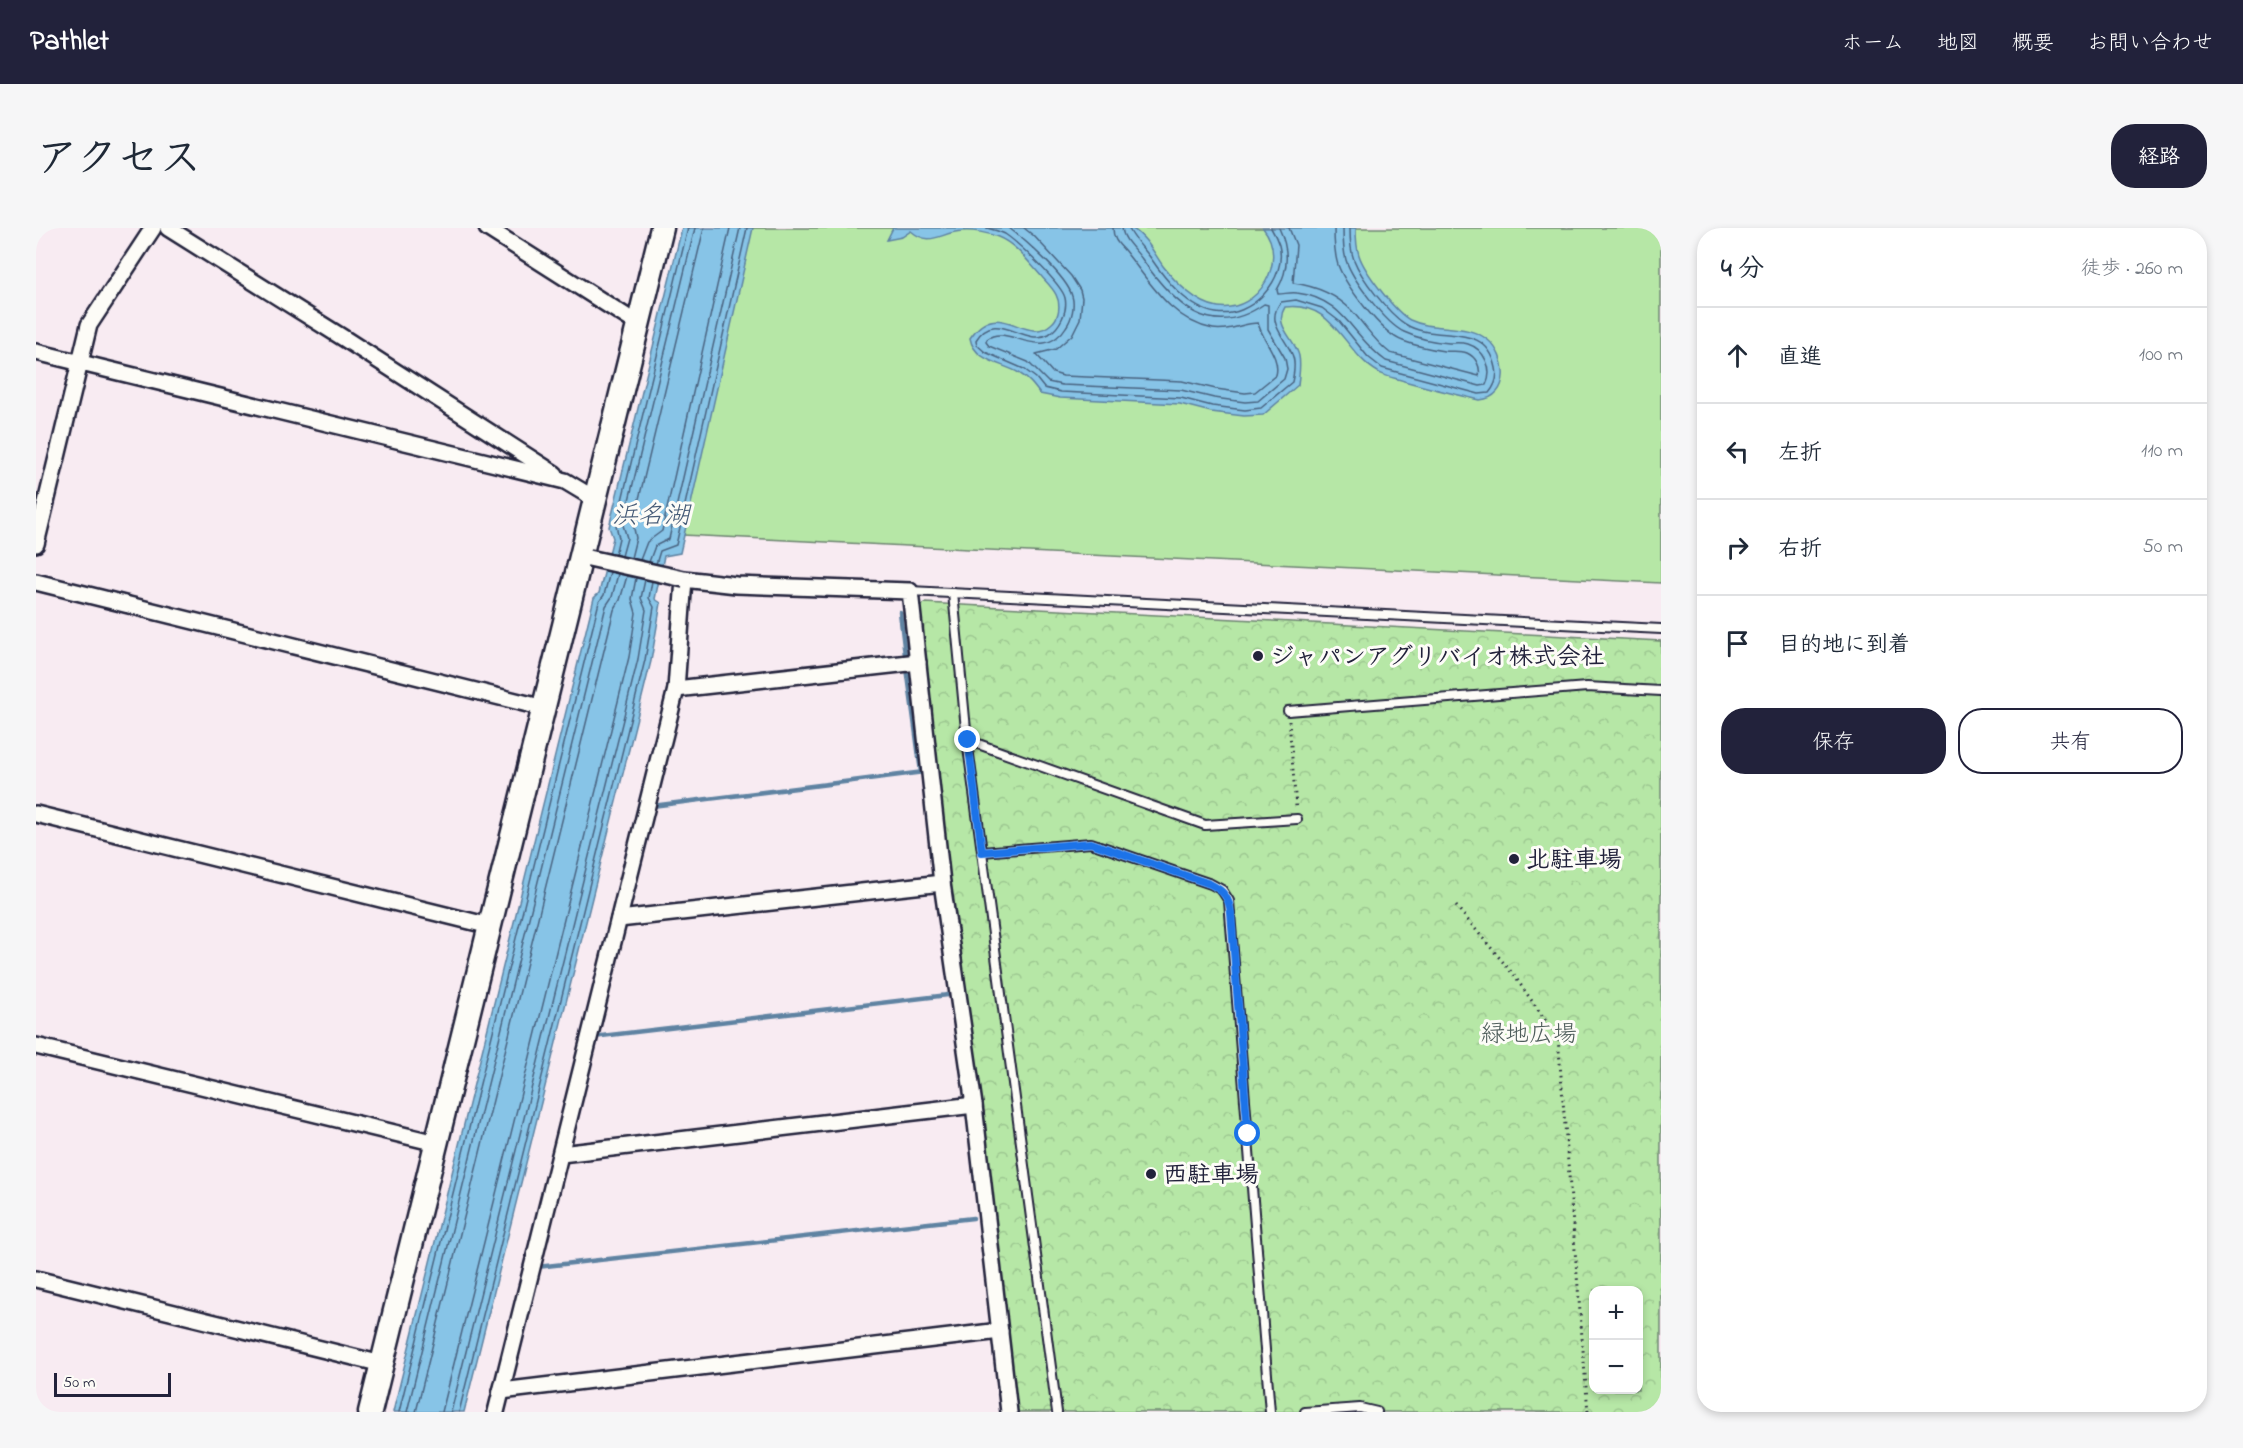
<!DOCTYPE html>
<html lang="ja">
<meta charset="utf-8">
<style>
:root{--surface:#fff;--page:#f6f6f7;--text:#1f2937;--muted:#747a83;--line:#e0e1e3;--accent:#22223b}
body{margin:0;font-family:"Indie Flower","Klee One",sans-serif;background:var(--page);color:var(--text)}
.controls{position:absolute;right:18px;bottom:18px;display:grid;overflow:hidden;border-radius:12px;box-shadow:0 3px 9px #0003}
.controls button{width:54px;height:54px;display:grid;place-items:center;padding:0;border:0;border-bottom:2px solid var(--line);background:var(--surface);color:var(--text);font:30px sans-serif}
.scale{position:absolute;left:18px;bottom:15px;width:117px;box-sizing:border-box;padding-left:6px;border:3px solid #22223b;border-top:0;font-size:16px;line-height:21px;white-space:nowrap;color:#22223b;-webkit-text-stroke:4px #fdfcf7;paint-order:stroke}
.stop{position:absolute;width:18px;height:18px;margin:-14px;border:4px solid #1a73e8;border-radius:50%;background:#fff}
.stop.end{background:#1a73e8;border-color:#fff;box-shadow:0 2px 6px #0008}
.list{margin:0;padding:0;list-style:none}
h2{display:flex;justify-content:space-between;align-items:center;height:78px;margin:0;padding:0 24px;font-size:26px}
h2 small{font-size:20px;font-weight:400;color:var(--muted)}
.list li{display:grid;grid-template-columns:39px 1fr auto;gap:18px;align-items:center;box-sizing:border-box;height:96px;padding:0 24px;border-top:2px solid var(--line)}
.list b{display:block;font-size:22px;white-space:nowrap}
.list em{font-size:20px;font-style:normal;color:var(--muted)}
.actions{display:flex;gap:12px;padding:18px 24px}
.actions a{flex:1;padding:14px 0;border:2px solid var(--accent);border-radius:24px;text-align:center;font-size:21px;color:var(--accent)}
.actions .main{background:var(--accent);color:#fff}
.icon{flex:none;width:33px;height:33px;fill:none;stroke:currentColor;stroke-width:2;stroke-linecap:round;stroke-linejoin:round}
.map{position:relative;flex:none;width:1625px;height:1184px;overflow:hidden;border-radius:24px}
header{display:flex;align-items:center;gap:36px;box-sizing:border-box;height:84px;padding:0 30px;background:var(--accent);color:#fff}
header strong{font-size:28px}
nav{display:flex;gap:33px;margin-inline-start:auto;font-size:21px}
.intro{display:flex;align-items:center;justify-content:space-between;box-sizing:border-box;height:144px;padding:0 36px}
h1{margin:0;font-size:42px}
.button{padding:15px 27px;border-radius:24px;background:var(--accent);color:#fff;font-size:21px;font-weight:700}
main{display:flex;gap:36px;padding:0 36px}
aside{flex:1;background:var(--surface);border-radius:24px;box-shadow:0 3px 9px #0003}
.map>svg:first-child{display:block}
</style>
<header>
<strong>Pathlet</strong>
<nav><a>ホーム</a><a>地図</a><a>概要</a><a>お問い合わせ</a></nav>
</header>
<div class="intro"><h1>アクセス</h1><a class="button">経路</a></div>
<main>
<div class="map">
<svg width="1625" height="1184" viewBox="0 0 1625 1184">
<defs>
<pattern id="park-crowns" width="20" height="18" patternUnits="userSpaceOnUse" patternTransform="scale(1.5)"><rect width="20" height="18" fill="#b6e7a6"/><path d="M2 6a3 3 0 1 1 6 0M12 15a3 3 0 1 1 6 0" fill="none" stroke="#9cc690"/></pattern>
</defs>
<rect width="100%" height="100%" fill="#f8ebf2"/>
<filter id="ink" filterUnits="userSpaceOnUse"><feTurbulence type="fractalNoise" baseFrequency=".0167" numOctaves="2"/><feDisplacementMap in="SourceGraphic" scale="12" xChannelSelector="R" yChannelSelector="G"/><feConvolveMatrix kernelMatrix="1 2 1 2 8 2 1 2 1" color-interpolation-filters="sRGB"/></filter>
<g filter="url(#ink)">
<path fill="#b6e7a6" stroke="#6c8470" stroke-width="1.5" d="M693 0H1625V355L626 306Z"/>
<path fill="url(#park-crowns)" stroke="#6c8470" stroke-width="1.5" fill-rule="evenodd" d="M888 375 1625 413V1184H977L882 380ZM1558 1062H1602V1162H1558Z"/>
<g fill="#87c4e7" stroke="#5f83a2" stroke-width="1.5">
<path d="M646 0H717L644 325 628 328 619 371 625 375 615 433 428 1184H357L558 370 563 365 577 310 573 299Z"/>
<path d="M857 0H1095C1110 8 1118 25 1127 38 1139 54 1161 76 1182 79 1223 85 1253 32 1227 0H1320C1320 9 1320 18 1323 27 1328 43 1359 84 1374 92 1399 104 1430 94 1452 112 1472 129 1475 169 1444 172 1418 166 1393 160 1368 153 1360 150 1349 149 1342 144 1307 124 1298 72 1249 79 1237 98 1259 110 1263 128 1265 138 1263 147 1262 157L1227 187 1208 188 1175 184 1144 176 1024 170 1004 166C998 158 992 150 983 145 966 135 938 133 934 110 962 67 990 119 1015 96 1019 93 1021 89 1022 85 1026 69 1016 60 1006 49 994 36 980 16 962 9 952 5 937 2 926 3 905 4 895 20 875 3L866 9 851 12Z"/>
</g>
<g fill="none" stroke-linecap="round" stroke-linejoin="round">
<g stroke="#4a6380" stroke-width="1.5">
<path d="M951 0C957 2 963 3 969 6 981 14 1026 56 1029 70 1032 83 1024 99 1013 106 988 120 960 79 940 112L941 117 949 124 988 141 1000 150 1008 160 1025 164 1145 170 1176 178 1209 182 1225 180 1256 154C1258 145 1260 134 1256 126 1248 108 1229 93 1245 74L1260 72 1286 80 1303 93 1332 129 1346 140 1443 166 1453 165C1459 158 1462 149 1460 140 1450 91 1400 116 1369 96 1352 85 1325 50 1318 32 1314 22 1314 10 1314 0"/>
<path d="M973 0C989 12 1031 49 1036 68 1039 77 1036 91 1030 99 1026 106 1017 114 1008 115 987 118 967 99 951 111L950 114 953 118 992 134 1012 154 1026 157 1145 162 1178 170 1209 174 1222 173 1248 151 1251 141 1249 130 1232 101V77L1228 76C1174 114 1137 75 1106 31 1099 21 1087 12 1086 0"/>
<path d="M988 0 998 8 1035 48 1044 62 1046 70 1044 91 1036 107 1020 121 1000 126 1017 145 1027 148 1146 153 1180 161 1209 165 1219 164 1240 147C1245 129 1226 112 1222 95 1207 95 1193 104 1177 101 1137 93 1115 56 1092 27 1085 17 1077 14 1077 0"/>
<path d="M1093 0C1094 7 1109 22 1114 29 1129 51 1152 81 1180 85 1215 91 1252 51 1243 17 1241 11 1238 5 1235 0"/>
<path d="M1243 0C1253 21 1253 42 1241 62L1242 66C1248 66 1255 64 1261 65 1309 71 1316 109 1350 133L1444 158 1450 157C1458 141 1448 121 1432 116 1426 114 1419 115 1413 115 1399 114 1381 110 1368 104 1350 96 1316 51 1310 32 1307 22 1307 11 1307 0"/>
<path d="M1253 0 1260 17 1257 55C1279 58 1300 66 1316 83 1329 97 1338 113 1354 125L1443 148C1445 139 1440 129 1431 125 1424 122 1416 124 1408 123 1395 121 1380 118 1367 113 1346 106 1310 58 1302 37 1298 25 1298 12 1298 0"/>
<path d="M579 327 583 310 580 297 652 0"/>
<path d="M586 328 591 310 587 297 659 0"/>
<path d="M595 330 600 310 597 296 668 0"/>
<path d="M604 332 611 314 626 303 694 0"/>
<path d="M613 334 619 318 633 311 704 0"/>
<path d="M620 336 624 323 640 317 711 0"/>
<path d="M363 1184 563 374 568 367 574 344"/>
<path d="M371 1184 570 378 576 369 582 346"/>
<path d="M380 1184 578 382 584 372 591 348"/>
<path d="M406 1184 593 429 600 385 596 371 600 350"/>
<path d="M415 1184 602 431 610 382 605 370 609 352"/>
<path d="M423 1184 609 432 618 379 613 370 616 353"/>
</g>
<g stroke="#5f83a2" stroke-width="4.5">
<path d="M864 384 869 427"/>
<path d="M871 440 885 544"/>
<path d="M616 578 888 544"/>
<path d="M557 809 912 767"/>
<path d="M501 1039 937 990"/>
</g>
<defs>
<g id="lane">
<path d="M874 363 1625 401"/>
<path d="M917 365 931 512 1021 1184"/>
<path d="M1252 483 1551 459 1625 463"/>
<path d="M931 512 1169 597 1261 591"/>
<path d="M946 624 1055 615 1175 656 1186 662 1193 673 1234 1184"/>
<path d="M1269 1184 1324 1180 1341 1184"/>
</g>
<g id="street">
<path d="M132 0 309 111 519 246"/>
<path d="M451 0 602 96"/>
<path d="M0 124 529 253 559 271"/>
<path d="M0 316 53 97 117 0"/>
<path d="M0 354 508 480"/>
<path d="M640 461 882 434"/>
<path d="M0 586 454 698"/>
<path d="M583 691 906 655"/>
<path d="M0 818 400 915"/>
<path d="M525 926 938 877"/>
<path d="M0 1051 346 1136"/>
<path d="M465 1163 964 1103"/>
<path d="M460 1184 640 461 648 351 700 357 874 363 906 655 938 877 973 1184"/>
</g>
<path id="secondary" d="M334 1184 626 0"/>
</defs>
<use href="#lane" stroke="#22223b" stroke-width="12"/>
<use href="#street" stroke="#22223b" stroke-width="20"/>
<use href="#secondary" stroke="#22223b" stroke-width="27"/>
<g stroke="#22223b" stroke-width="3" stroke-dasharray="1.5 4.5" stroke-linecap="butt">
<path d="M1253 493 1260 579"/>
<path d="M1420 678 1477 746 1522 810 1552 1184"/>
</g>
<use href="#lane" stroke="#fdfcf7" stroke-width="8"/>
<use href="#street" stroke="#fdfcf7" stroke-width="15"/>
<use href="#secondary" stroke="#fdfcf7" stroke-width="22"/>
<defs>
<path id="street-bridge" d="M553 330 648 351"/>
</defs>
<use href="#street-bridge" stroke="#22223b" stroke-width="20" stroke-linecap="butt"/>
<use href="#street-bridge" stroke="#fdfcf7" stroke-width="15"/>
</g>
</g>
<g fill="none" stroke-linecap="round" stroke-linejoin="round" filter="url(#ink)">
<path stroke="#1a73e8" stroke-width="8" d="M932 512 946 624 1055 615 1174 656C1188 663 1193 670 1195 685L1212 906"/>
</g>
<g fill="#22223b" stroke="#fdfcf7" stroke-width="2">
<circle cx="1222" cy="428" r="6"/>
<circle cx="1478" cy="631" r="6"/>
<circle cx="1115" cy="946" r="6"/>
</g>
<g text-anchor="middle" stroke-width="6" stroke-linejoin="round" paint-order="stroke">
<g font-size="24" font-weight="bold" fill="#22223b" stroke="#fdfcf7" text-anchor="start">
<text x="1234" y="436">ジャパンアグリバイオ株式会社</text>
<text x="1490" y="639">北駐車場</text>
<text x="1127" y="954">西駐車場</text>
</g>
<g font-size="24" fill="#4e5d5b" stroke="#fdfcf7">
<text x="1493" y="813">緑地広場</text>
</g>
<g font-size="26" font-style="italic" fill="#455b77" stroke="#fdfcf7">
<text x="615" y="295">浜名湖</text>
</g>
</g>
</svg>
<div class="controls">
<button>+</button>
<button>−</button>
</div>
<div class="scale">50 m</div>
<div class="stop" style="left:1212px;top:906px"></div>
<div class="stop end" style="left:932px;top:512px"></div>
</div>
<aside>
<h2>4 分<small>徒歩 · 260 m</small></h2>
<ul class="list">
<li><svg class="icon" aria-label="ahead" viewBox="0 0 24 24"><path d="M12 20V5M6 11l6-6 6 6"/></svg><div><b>直進</b></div><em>100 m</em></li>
<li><svg class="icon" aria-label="left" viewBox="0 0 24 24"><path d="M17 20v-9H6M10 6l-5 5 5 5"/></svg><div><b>左折</b></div><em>110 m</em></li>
<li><svg class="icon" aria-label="right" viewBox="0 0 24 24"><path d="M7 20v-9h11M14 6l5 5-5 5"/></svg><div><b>右折</b></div><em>50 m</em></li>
<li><svg class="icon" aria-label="arrive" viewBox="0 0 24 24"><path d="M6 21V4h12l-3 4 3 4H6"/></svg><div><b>目的地に到着</b></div></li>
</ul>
<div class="actions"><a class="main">保存</a><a>共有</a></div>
</aside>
</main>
